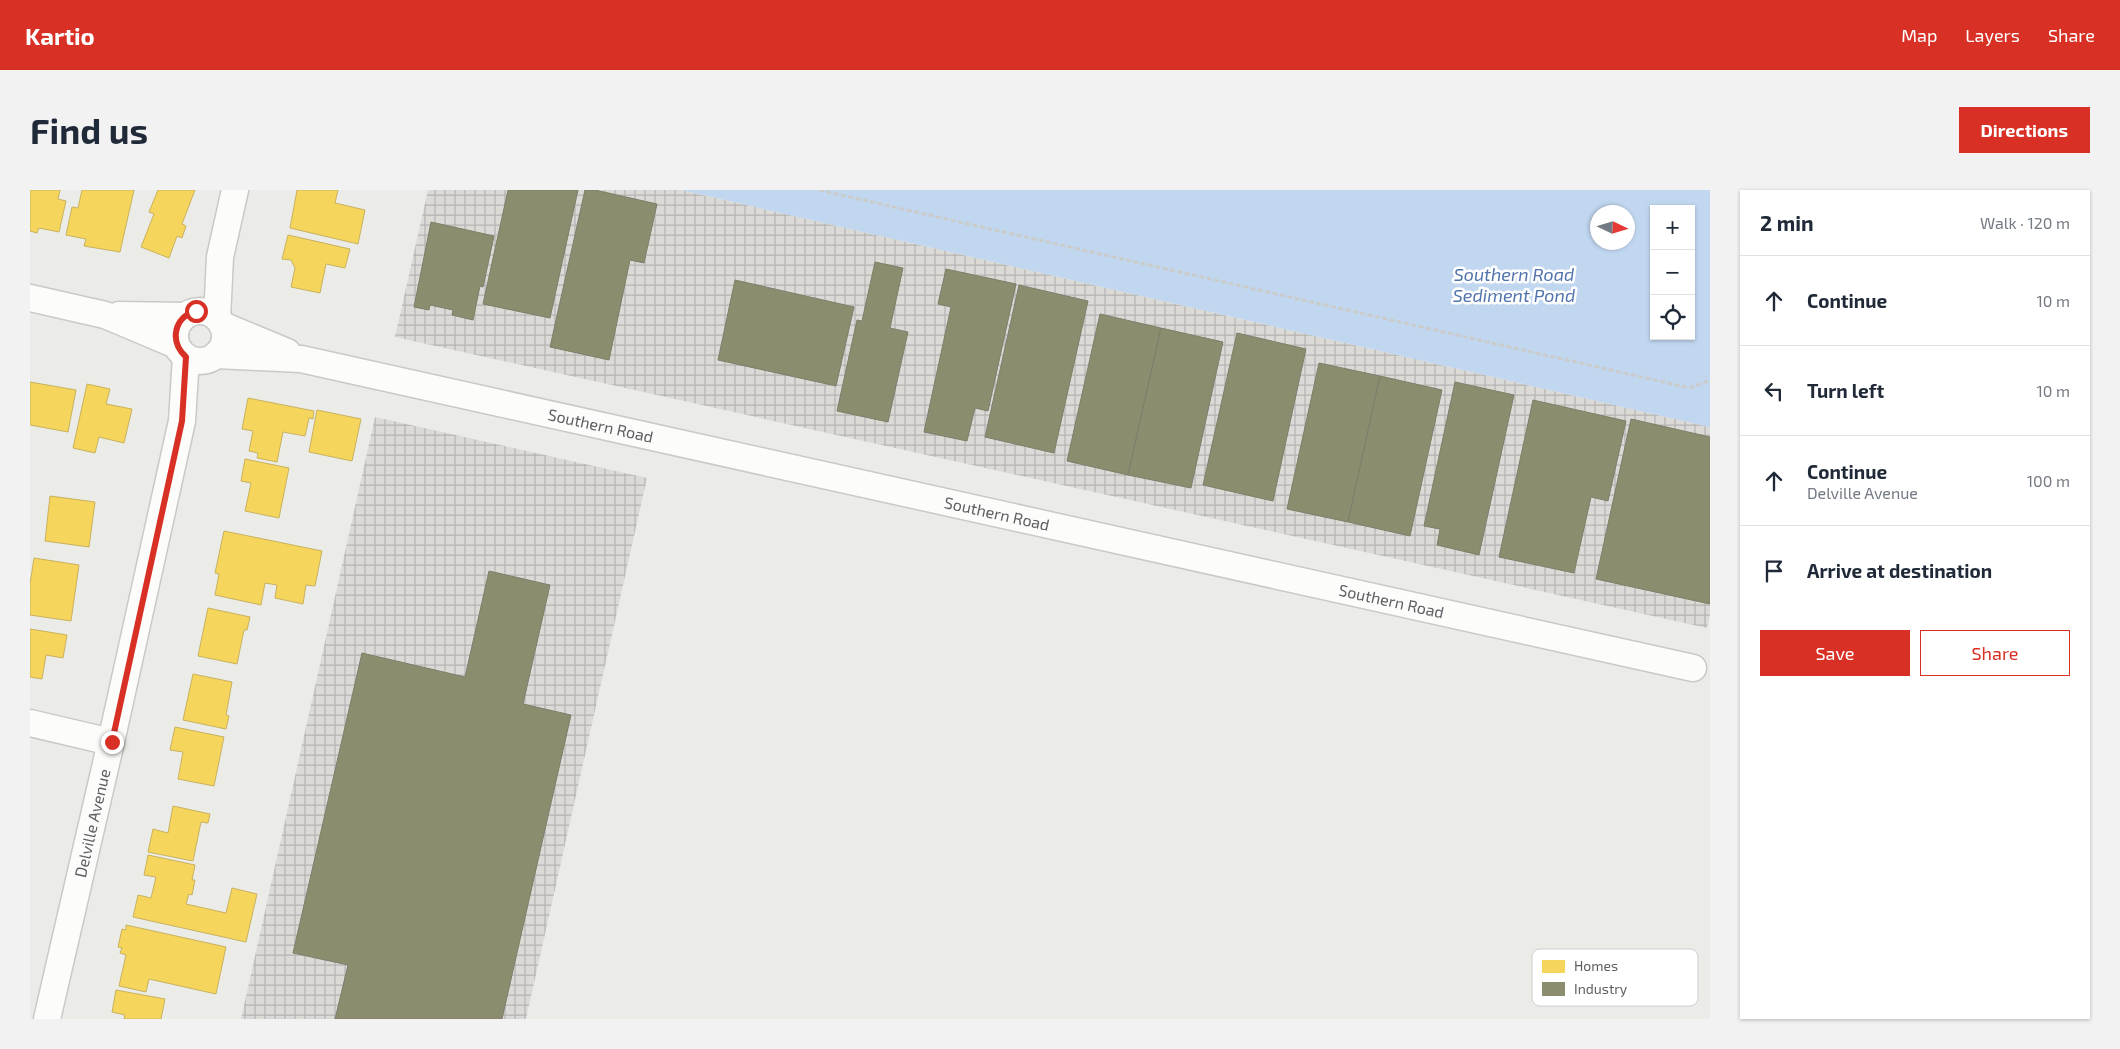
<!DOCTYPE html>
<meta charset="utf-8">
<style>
:root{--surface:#fff;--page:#f2f2f3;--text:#1f2937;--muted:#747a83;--line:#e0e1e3;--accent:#d93025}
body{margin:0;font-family:"Exo 2",sans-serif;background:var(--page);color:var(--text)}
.controls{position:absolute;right:15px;top:15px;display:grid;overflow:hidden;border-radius:0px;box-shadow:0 1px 4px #0004}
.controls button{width:45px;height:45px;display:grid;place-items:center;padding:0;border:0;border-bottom:1px solid var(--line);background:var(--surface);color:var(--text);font:25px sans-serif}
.compass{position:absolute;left:1560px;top:15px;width:45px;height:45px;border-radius:50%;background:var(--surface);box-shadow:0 1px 4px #0004;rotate:94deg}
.stop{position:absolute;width:15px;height:15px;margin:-11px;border:4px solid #d93025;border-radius:50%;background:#fff}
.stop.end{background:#d93025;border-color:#fff;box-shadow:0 1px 5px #0008}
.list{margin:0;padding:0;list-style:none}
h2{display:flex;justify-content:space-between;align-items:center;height:65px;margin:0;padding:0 20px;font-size:21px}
h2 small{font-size:16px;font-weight:400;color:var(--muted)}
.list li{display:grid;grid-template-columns:32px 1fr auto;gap:15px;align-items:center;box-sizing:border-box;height:90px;padding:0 20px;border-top:1px solid var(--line)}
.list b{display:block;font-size:19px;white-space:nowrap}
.list p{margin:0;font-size:16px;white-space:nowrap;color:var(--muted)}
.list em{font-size:16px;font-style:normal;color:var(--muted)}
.actions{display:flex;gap:10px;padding:15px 20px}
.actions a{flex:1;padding:11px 0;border:1px solid var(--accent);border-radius:0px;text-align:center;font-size:18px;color:var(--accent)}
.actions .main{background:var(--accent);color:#fff}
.icon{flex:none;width:28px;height:28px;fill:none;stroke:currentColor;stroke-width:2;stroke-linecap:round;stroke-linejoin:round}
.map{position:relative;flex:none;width:1680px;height:829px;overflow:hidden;border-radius:0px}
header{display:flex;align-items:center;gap:30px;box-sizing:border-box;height:70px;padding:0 25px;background:var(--accent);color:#fff}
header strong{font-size:24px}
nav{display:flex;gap:28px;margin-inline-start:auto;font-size:18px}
.intro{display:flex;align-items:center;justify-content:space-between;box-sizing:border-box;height:120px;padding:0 30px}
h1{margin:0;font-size:35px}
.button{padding:12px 22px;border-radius:0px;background:var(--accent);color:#fff;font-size:18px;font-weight:700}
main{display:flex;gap:30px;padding:0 30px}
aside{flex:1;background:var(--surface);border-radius:0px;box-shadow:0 1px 4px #0004}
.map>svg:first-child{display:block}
</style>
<header>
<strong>Kartio</strong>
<nav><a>Map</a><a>Layers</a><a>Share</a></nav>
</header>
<div class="intro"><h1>Find us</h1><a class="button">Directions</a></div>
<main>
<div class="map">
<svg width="1680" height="829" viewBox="0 0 1680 829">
<defs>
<pattern id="industrial-grid" width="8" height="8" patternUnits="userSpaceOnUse" patternTransform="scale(1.25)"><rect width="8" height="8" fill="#dbdad7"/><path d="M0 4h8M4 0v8" fill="none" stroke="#b5b4b2"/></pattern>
</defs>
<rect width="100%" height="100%" fill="#ebebe7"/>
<g fill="url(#industrial-grid)">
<path d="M398 0H651L1680 237V424L1677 438 365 147Z"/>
<path d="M345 227 617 288 496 829H211Z"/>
</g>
<path fill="#c1d7f0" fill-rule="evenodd" d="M651 0H1680V237ZM1624 19H1661V146H1624ZM1568 22H1598V52H1568Z"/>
<g fill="#f6d55c" stroke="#c8b25e">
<path d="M0 0H30L28 9 36 11 29 42 9 38 7 43 0 41Z"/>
<path d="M52 0H104L90 62 54 56 56 49 36 45 42 17 48 18Z"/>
<path d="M128 0H165L152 34 156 36 152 48 147 46 139 68 111 57 124 24 119 22Z"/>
<path d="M267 0H308L305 13 335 20 328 54 260 38Z"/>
<path d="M258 45 320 59 315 78 296 74 290 103 261 97 265 78 261 70 252 69Z"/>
<path d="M0 192 46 200 38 242 0 235Z"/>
<path d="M57 194 80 199 76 214 102 219 94 253 69 247 65 263 43 258Z"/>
<path d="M218 208 284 221 283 229 279 228 275 246 253 242 247 272 227 268 228 263 219 261 223 241 212 239Z"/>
<path d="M287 220 331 229 322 271 279 262Z"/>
<path d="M215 269 259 278 249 328 215 321 221 293 211 291Z"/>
<path d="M20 306 65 312 59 357 15 351Z"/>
<path d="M194 341 292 361 285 396 276 395 273 414 245 408 247 395 235 393 231 415 185 405 189 384 185 383Z"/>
<path d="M4 368 49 375 41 431 0 425V394Z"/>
<path d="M178 418 220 427 217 440H214L207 474 168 466Z"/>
<path d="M0 439 37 445 33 468 16 465 12 489 0 487Z"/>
<path d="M163 484 202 492 196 525 199 526 196 539 153 530Z"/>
<path d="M145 537 194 547 184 596 148 589 153 562 140 560Z"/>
<path d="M143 616 180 624 178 633 171 632 163 671 118 662 123 639 138 643Z"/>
<path d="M118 665 165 675 162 690H165L162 705 159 704 156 714 196 723 202 698 227 704 216 752 103 727 108 705 121 708 126 687 114 685Z"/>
<path d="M96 735 196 757 186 804 119 789 116 802 89 796 96 765 90 763 92 758 88 757 92 739 96 740Z"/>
<path d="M86 800 135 809 131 829H94L95 825 82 822Z"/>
</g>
<g fill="#8c8c6e" stroke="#7e7e6b">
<path d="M478 0H548L520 128 453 114Z"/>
<path d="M555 0H565L627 14 614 73 600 70 579 170 520 157Z"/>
<path d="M401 32 464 46 453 97 450 96 443 130 422 125 423 120 400 115 399 120 384 117Z"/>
<path d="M845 72 873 78 860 138 878 142 858 232 807 221 827 130 832 131Z"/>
<path d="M916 79 986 94 958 221 945 218 937 251 894 242 921 117 908 114Z"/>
<path d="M705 90 824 117 806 196 688 170Z"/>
<path d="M989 95 1058 111 1024 263 955 247Z"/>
<path d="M1070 124 1131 138 1098 285 1037 271Z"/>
<path d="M1131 138 1193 152 1161 298 1098 285Z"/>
<path d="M1207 143 1276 159 1243 311 1173 295Z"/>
<path d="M1289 173 1350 186 1318 332 1257 319Z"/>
<path d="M1350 186 1412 200 1380 346 1318 332Z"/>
<path d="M1425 192 1484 205 1449 365 1407 355 1410 339 1394 336Z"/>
<path d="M1503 210 1596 231 1578 311 1561 307 1544 383 1469 367Z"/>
<path d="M1601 229 1680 247V414L1566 389Z"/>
<path d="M459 381 520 395 493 514 541 525 472 829H305L318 775 263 763 332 463 435 487Z"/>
</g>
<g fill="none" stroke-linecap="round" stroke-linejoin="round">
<defs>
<g id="minor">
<path d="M0 108 75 125 146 155"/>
<circle cx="170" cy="146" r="25"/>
<path d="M89 125 154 126"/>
<path d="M187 128 190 67 205 0"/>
<path d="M192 135 257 162"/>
<path id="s1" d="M186 165 271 169 1663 478"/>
<path d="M0 533 81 552"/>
<path id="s2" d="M17 829 81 552 152 231 156 167"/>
</g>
</defs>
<use href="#minor" stroke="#c9c9c8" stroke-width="29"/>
<path stroke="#c9ccca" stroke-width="3" stroke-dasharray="5 2.5" stroke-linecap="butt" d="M789 0 1660 198 1680 190"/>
<use href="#minor" stroke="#fcfcfb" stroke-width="26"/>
</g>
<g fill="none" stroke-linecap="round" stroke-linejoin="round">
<path stroke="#d93025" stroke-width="6" d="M82 552 152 231 156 167C139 151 144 127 166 121"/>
</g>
<g text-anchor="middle" stroke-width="5" stroke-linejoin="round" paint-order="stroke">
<g font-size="16" fill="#5d5f63" stroke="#fff">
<text dy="6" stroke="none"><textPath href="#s1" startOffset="392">Southern Road</textPath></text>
<text dy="6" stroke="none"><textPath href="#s1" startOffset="798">Southern Road</textPath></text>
<text dy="6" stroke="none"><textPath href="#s1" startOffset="1202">Southern Road</textPath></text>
<text dy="6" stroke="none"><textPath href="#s2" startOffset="201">Delville Avenue</textPath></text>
</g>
<g font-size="18" font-style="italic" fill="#5174ac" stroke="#fff">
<text x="1484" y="91">Southern Road<tspan x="1484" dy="21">Sediment Pond</tspan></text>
</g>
</g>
<rect x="1502" y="759" width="166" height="57" rx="8" fill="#fff" stroke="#cecfd0" stroke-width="1"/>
<rect x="1512" y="770" width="23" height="13" fill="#f6d55c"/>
<rect x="1512" y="792" width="23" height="14" fill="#8c8c6e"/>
<g font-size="14" fill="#5d5f63">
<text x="1544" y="781">Homes</text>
<text x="1544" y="804">Industry</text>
</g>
</svg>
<div class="controls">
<button>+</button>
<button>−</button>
<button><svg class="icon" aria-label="locate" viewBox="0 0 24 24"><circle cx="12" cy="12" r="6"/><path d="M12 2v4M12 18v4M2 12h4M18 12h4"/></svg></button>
</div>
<svg class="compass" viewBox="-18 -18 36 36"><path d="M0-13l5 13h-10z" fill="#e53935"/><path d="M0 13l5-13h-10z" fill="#747a83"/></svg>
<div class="stop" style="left:166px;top:121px"></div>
<div class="stop end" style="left:82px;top:552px"></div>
</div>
<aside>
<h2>2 min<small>Walk · 120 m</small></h2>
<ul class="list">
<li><svg class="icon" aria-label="ahead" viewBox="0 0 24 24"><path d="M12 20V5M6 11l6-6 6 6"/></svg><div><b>Continue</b></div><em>10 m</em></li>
<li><svg class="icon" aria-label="left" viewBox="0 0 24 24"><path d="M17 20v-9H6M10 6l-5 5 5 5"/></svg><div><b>Turn left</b></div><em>10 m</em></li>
<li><svg class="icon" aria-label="ahead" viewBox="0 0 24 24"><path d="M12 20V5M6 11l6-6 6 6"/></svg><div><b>Continue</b><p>Delville Avenue</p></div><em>100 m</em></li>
<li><svg class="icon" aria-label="arrive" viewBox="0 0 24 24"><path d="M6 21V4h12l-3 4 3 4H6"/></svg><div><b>Arrive at destination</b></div></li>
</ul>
<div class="actions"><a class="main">Save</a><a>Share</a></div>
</aside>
</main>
